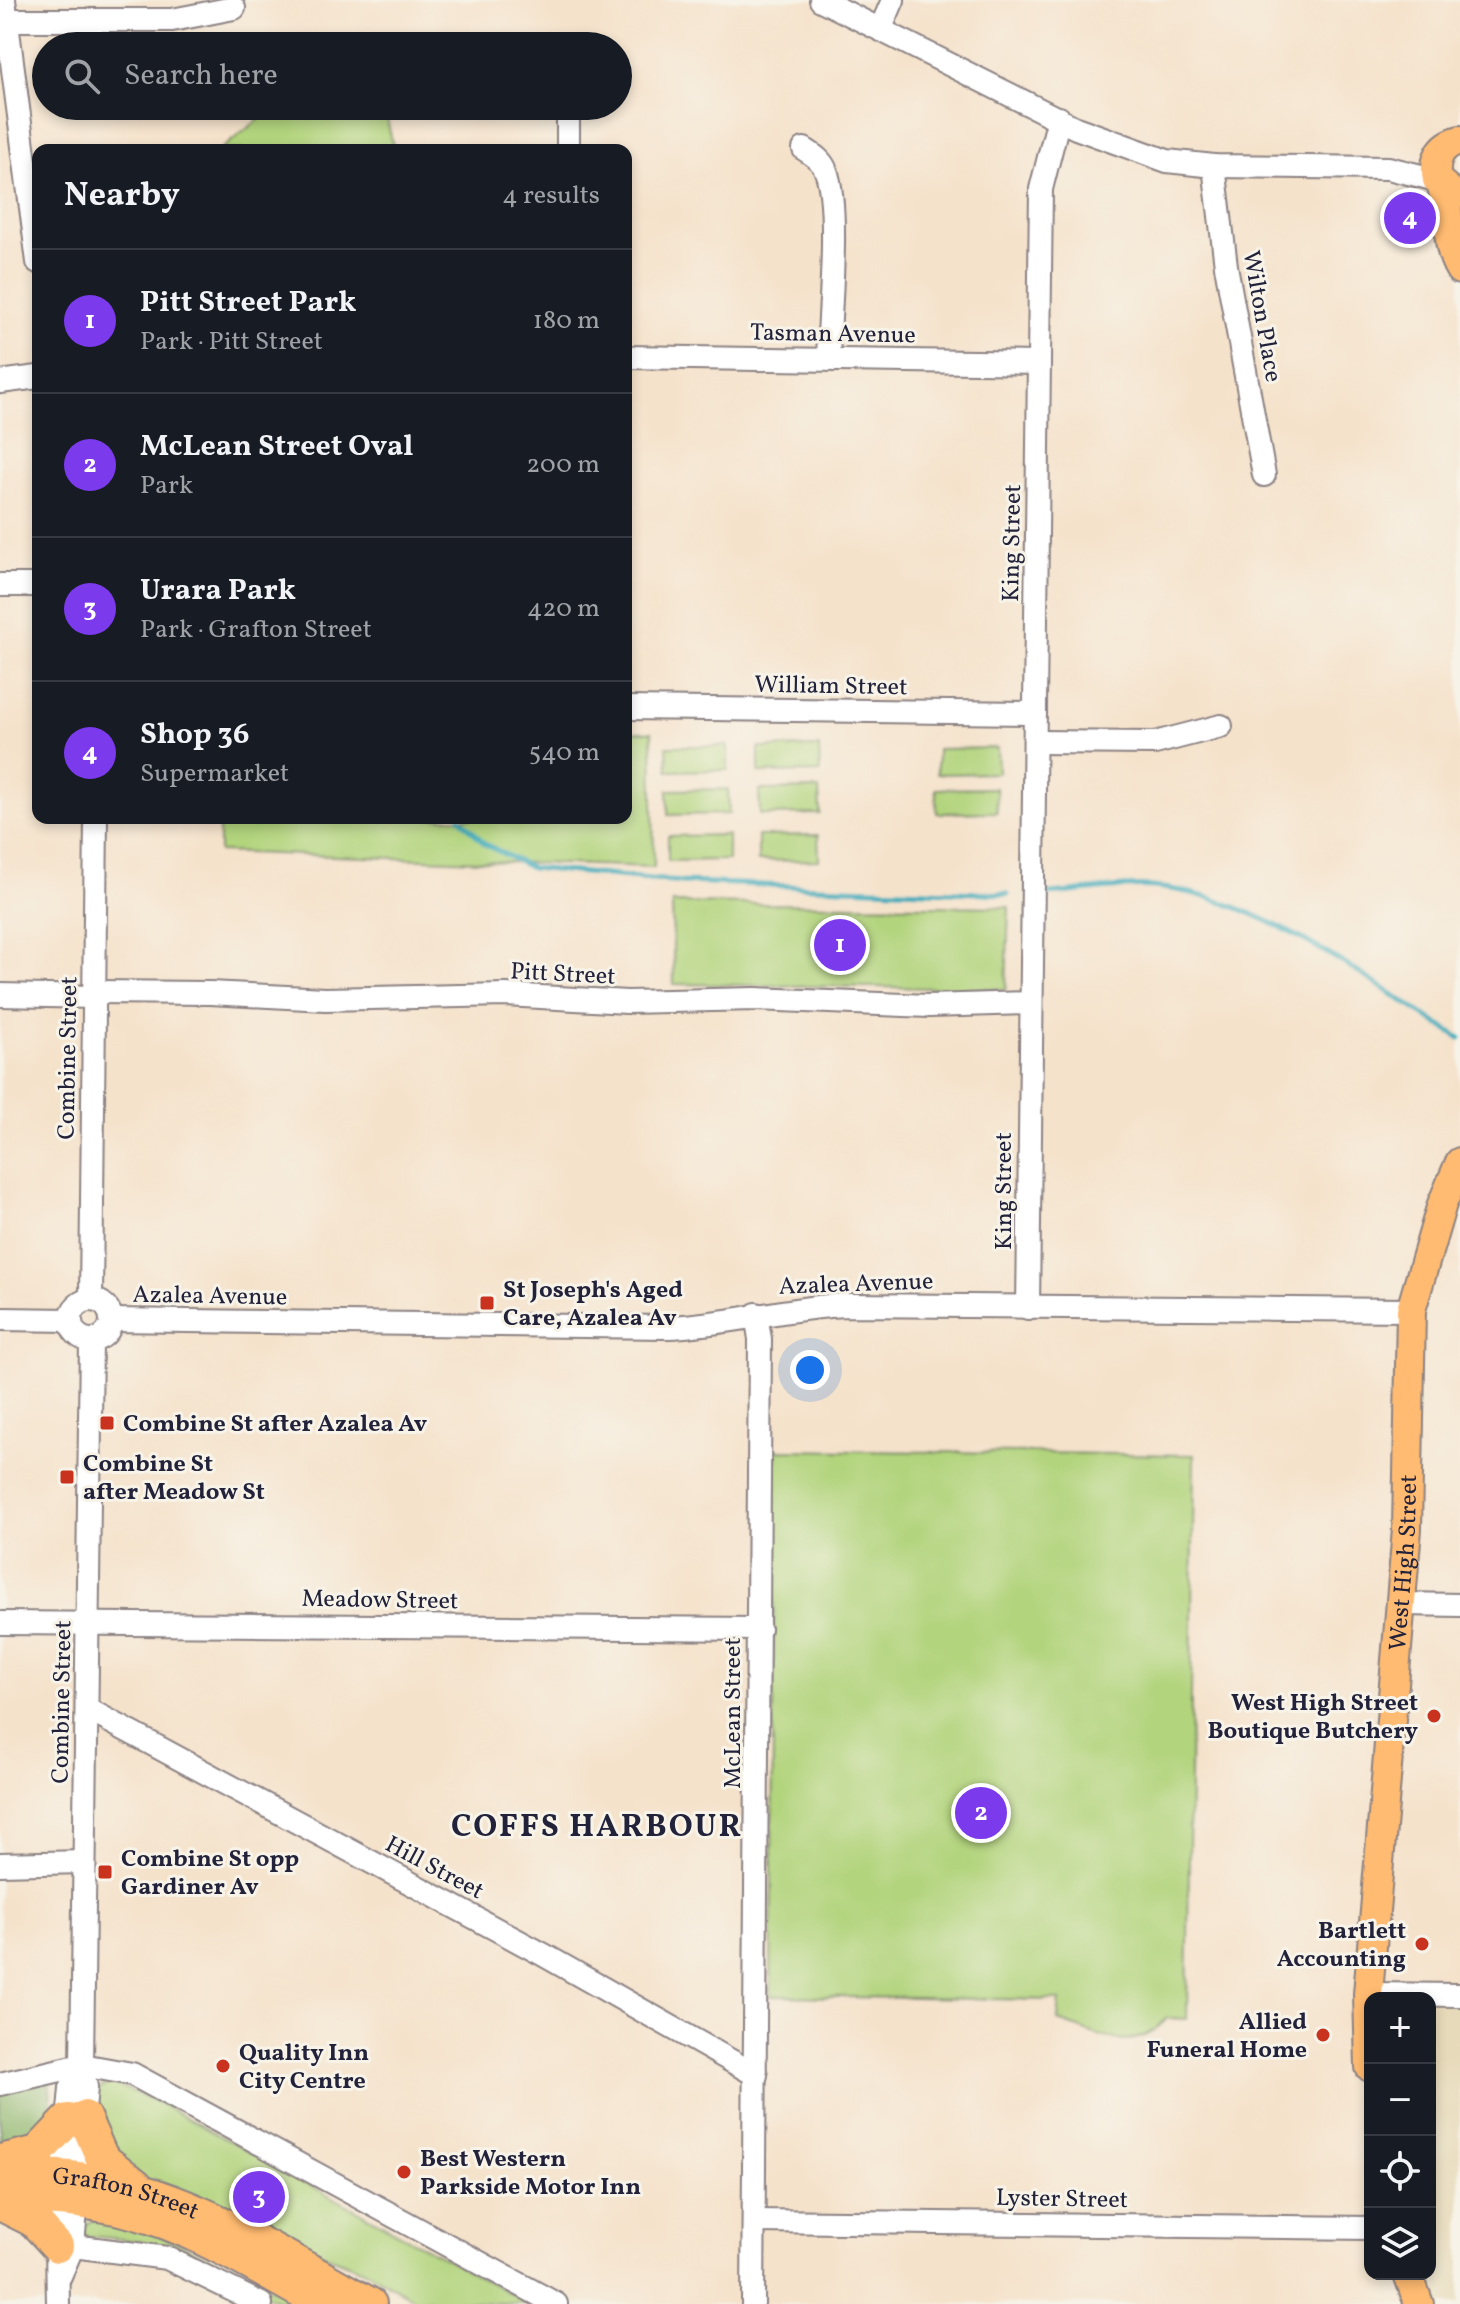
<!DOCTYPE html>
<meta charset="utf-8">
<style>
:root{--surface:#171b24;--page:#20242c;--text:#f1f3f6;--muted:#9ea1a6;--line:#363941;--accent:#7c3aed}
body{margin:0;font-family:Vollkorn,serif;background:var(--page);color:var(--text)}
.controls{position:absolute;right:24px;bottom:24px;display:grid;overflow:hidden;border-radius:16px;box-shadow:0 4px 12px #0003}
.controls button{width:72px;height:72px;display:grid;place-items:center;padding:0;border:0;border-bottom:2px solid var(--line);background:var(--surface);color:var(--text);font:40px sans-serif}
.you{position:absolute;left:810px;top:1370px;width:28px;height:28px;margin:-20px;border:6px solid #fff;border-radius:50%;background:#1a73e8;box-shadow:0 0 0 12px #1a73e833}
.badge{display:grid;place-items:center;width:52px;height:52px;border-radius:50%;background:var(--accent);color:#fff;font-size:26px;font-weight:700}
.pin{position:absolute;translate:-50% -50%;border:4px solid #fff;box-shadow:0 2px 8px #0006}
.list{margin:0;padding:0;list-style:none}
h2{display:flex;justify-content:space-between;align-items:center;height:104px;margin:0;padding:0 32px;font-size:34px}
h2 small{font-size:26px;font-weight:400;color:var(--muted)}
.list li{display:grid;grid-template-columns:52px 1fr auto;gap:24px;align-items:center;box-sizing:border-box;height:144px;padding:0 32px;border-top:2px solid var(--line)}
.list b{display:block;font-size:30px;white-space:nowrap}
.list p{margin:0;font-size:26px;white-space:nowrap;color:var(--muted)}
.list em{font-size:26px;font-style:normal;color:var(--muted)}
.icon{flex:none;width:44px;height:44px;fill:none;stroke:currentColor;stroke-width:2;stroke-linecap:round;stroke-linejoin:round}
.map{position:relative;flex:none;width:1460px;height:2304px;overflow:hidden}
.search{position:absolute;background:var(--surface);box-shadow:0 4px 12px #0003;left:32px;top:32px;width:600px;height:88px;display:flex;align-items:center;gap:20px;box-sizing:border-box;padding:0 28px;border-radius:44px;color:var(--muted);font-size:30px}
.panel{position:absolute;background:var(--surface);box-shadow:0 4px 12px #0003;left:32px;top:144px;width:600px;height:680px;border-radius:16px}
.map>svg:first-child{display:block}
</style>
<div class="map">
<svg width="1460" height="2304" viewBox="0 0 1460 2304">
<rect width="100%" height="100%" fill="#f7f3e8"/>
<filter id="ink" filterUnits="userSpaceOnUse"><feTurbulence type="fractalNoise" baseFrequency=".0125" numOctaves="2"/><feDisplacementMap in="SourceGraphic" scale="16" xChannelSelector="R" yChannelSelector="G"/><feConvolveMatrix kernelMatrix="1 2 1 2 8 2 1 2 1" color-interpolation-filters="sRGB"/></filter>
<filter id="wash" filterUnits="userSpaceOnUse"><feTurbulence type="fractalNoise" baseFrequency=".006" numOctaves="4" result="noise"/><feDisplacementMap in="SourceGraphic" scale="32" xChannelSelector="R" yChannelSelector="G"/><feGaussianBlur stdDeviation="1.8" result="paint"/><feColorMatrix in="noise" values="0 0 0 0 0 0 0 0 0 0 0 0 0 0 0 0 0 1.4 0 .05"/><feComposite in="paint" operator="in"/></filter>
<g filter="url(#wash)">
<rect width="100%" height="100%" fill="#f5e2cb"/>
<path fill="#e7daba" d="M1368 1994 1460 1995V2304H1419L1408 2274H1430V1998Z"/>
<g fill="#b2d47d" stroke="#6a7b5c" stroke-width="2">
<path d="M276 106H384L394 150H220Z"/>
<path d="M626 732H652L654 867 219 852V818H626Z"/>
<path d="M667 746H728V770L668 771Z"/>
<path d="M819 747 820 772 759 773V748Z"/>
<path d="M997 748 998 773 937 774V749Z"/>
<path d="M996 788 997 812 937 813 936 789Z"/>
<path d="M728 789 729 814 668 815V790Z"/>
<path d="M819 789 820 814 760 815 759 790Z"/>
<path d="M728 835V860L668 861V836Z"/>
<path d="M818 835 819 860 758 861V836Z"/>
<path d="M672 903 1009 907 1006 989 674 984Z"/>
<path d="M775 1450 1194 1455 1187 2019 1167 2018C1135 2057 1099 2034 1058 2021L1060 2000 771 1996Z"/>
<path d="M115 2084 159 2103 524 2301V2304L416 2300 368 2272 163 2190 111 2158 92 2097 102 2087Z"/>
<path d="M98 2218 151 2230 304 2304C263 2304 229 2272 191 2256 159 2241 117 2238 82 2236L84 2225Z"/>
</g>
<path fill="#8db66c" stroke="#586c54" stroke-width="2" d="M49 2081C57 2124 41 2141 0 2149V2089Z"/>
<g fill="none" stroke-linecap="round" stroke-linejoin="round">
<g stroke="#3dabbb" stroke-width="5">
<path d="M460 818 485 844 531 868 682 882 1008 894"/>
<path d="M1048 894C1085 892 1127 883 1163 888 1267 901 1372 984 1460 1038"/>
</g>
</g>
</g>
<g filter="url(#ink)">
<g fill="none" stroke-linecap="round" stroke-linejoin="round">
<defs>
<g id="minor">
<path d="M4 0 38 262"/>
<path d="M821 0 1076 128 1167 161 1214 166 1388 168 1437 180"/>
<path d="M7 20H172L234 8"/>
<path d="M881 28 893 0"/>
<path d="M804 149C813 155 822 160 826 171 840 207 829 315 828 359"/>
<path d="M568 150V106"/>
<path d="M1214 166 1226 266 1264 475"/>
<path d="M626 357 1039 363"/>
<path d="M0 382 38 377"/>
<path d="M0 585H38"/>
<path d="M626 708 1035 713"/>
<path d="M1035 742 1155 743 1221 726"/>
<path d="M94 992 210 993 325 999 506 995 627 1002 755 999 929 1006 1030 1003"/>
<path d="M0 995 94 997"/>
<path d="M91 1299 96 818"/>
<circle cx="91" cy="1320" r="20"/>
<path d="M1028 1308 1041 189 1059 118"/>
<path d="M0 1319 71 1320"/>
<path d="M111 1320 668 1327C728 1325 786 1307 847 1305L1411 1310"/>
<path d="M1402 1604 1460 1605"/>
<path d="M0 1623 759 1629"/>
<path d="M87 1709 544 1955 756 2075"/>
<path d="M0 1864 84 1862"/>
<path d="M1368 1994 1460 1995"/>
<path d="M0 2084 82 2065 132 2074 556 2304"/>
<path d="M754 2221 1370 2228"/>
<path d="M73 2246 167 2258 261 2304"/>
<path d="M60 2276 73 2246 86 2087 82 2065 91 1341"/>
<path d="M58 2304 57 2246 71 2088 82 2065"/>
<path d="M753 2304 760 1339 756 1314"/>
</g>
<g id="major">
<path d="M1441 185C1453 212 1443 243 1460 270"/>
<path d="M1455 195 1437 180C1433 160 1440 145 1460 140"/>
<path id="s1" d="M1370 2067 1368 1994 1407 1529 1411 1310 1442 1204 1460 1162"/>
<path d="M1408 2274 1419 2304"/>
</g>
<g id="highway">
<path d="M84 2117 102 2158 136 2185"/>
<path d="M0 2161 38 2152 68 2120"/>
<path id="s2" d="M0 2174C35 2174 70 2175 104 2182 200 2200 285 2258 370 2304"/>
<path d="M0 2199C51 2198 103 2201 152 2218 212 2238 268 2275 323 2304"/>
<path d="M0 2204 34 2221 57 2246"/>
</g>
</defs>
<use href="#minor" stroke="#8c8283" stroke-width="26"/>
<use href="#major" stroke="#8c8283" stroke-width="32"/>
<use href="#highway" stroke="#8c8283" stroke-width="36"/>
<use href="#minor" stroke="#fff" stroke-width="22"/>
<use href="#major" stroke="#ffbb71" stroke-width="28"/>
<use href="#highway" stroke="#ffbb71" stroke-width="32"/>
</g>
</g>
<g fill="#c8321e" stroke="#f7f3e8" stroke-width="3">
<rect x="479" y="1295" width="16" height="16" rx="4"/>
<rect x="99" y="1415" width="16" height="16" rx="4"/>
<rect x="59" y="1469" width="16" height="16" rx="4"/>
<circle cx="1434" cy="1716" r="8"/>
<rect x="97" y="1864" width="16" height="16" rx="4"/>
<circle cx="1422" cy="1944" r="8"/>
<circle cx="1323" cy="2035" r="8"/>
<circle cx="223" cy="2066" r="8"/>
<circle cx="404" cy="2172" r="8"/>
</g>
<g text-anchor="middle" stroke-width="6" stroke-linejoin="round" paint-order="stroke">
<g font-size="24" fill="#22223b" stroke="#f7f3e8">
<text transform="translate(1263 316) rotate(80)" y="8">Wilton Place</text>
<text transform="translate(833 333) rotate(1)" y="8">Tasman Avenue</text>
<text transform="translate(1011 543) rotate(-89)" y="8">King Street</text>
<text transform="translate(831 685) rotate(1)" y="8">William Street</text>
<text transform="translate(563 973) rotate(3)" y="8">Pitt Street</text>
<text transform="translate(67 1058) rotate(-89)" y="8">Combine Street</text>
<text transform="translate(1003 1191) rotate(-90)" y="8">King Street</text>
<text transform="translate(856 1283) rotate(-2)" y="8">Azalea Avenue</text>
<text transform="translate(210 1295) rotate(1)" y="8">Azalea Avenue</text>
<text dy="8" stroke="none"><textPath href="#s1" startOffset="506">West High Street</textPath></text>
<text transform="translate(380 1599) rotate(1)" y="8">Meadow Street</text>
<text transform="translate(61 1702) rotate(-89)" y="8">Combine Street</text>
<text transform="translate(732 1713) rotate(-90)" y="8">McLean Street</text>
<text transform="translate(435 1867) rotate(28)" y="8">Hill Street</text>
<text dy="8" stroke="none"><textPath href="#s2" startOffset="128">Grafton Street</textPath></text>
<text transform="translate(1062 2198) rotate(1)" y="8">Lyster Street</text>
</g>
<g font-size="24" font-weight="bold" fill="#22223b" stroke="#f7f3e8" text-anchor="start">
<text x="503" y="1297">St Joseph's Aged<tspan x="503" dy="28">Care, Azalea Av</tspan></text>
<text x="123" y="1431">Combine St after Azalea Av</text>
<text x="83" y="1471">Combine St<tspan x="83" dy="28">after Meadow St</tspan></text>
<text x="1418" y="1710" text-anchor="end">West High Street<tspan x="1418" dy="28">Boutique Butchery</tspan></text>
<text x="121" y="1866">Combine St opp<tspan x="121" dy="28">Gardiner Av</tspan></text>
<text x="1406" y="1938" text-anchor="end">Bartlett<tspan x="1406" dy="28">Accounting</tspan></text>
<text x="1307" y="2029" text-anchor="end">Allied<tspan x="1307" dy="28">Funeral Home</tspan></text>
<text x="239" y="2060">Quality Inn<tspan x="239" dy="28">City Centre</tspan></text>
<text x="420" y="2166">Best Western<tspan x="420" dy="28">Parkside Motor Inn</tspan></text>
</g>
<g font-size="32" font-weight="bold" letter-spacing="2" fill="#22223b" stroke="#f7f3e8">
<text x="597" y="1836">COFFS HARBOUR</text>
</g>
</g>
</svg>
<div class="controls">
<button>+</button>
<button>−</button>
<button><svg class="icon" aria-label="locate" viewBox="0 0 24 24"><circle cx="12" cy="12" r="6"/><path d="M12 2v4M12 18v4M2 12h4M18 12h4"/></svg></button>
<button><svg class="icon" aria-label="layers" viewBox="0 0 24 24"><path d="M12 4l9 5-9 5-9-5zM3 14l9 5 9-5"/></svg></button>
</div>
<div class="you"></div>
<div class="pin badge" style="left:840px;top:945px">1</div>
<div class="pin badge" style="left:981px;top:1813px">2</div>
<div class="pin badge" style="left:259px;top:2197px">3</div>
<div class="pin badge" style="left:1410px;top:218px">4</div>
<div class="search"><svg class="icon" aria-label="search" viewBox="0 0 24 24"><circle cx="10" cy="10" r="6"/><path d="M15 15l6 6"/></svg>Search here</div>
<section class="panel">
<h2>Nearby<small>4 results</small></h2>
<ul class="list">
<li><span class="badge">1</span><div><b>Pitt Street Park</b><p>Park · Pitt Street</p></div><em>180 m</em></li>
<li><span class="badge">2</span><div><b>McLean Street Oval</b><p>Park</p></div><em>200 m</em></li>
<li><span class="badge">3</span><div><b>Urara Park</b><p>Park · Grafton Street</p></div><em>420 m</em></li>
<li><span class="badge">4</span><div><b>Shop 36</b><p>Supermarket</p></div><em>540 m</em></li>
</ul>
</section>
</div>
